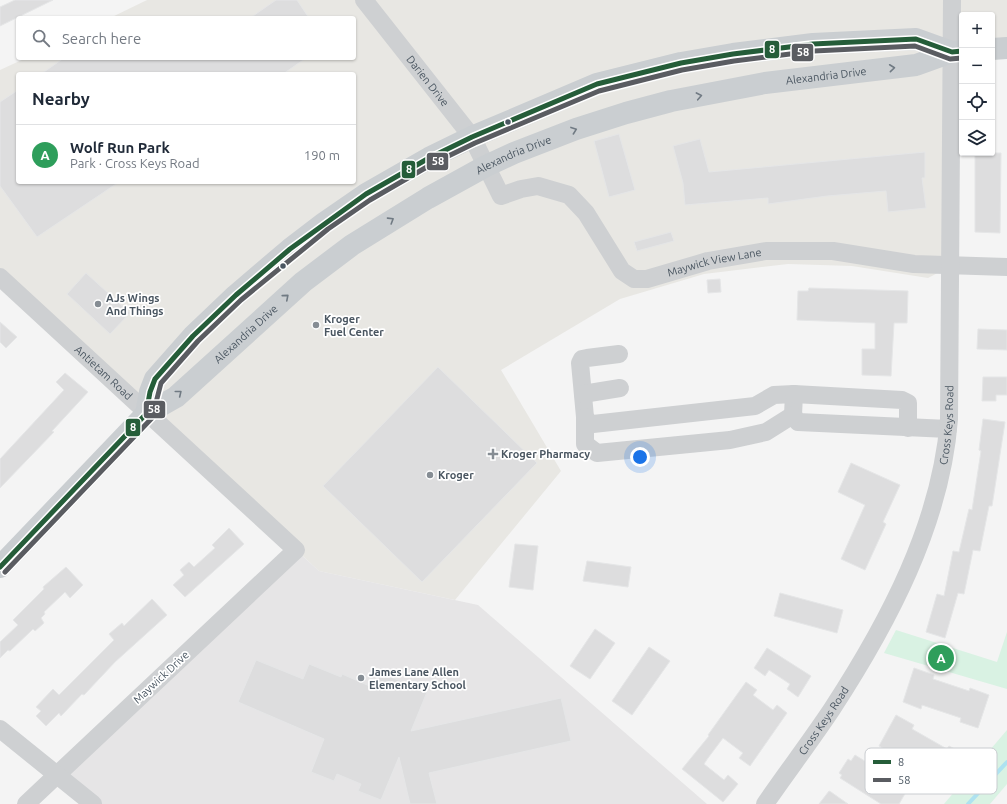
<!DOCTYPE html>
<meta charset="utf-8">
<style>
:root{--surface:#fff;--page:#f6f6f7;--text:#1f2937;--muted:#747a83;--line:#e0e1e3;--accent:#ea580c}
body{margin:0;font-family:Ubuntu,sans-serif;background:var(--page);color:var(--text)}
.controls{position:absolute;right:12px;top:12px;display:grid;overflow:hidden;border-radius:4px;box-shadow:0 1px 3px #0004}
.controls button{width:36px;height:36px;display:grid;place-items:center;padding:0;border:0;border-bottom:1px solid var(--line);background:var(--surface);color:var(--text);font:20px sans-serif}
.you{position:absolute;left:640px;top:457px;width:14px;height:14px;margin:-10px;border:3px solid #fff;border-radius:50%;background:#1a73e8;box-shadow:0 0 0 6px #1a73e833}
.badge{display:grid;place-items:center;width:26px;height:26px;border-radius:50%;background:var(--accent);color:#fff;font-size:13px;font-weight:700}
.pin{position:absolute;translate:-50% -50%;border:2px solid #fff;box-shadow:0 1px 4px #0006}
.list{margin:0;padding:0;list-style:none}
h2{display:flex;justify-content:space-between;align-items:center;height:52px;margin:0;padding:0 16px;font-size:17px}
h2 small{font-size:13px;font-weight:400;color:var(--muted)}
.list li{display:grid;grid-template-columns:26px 1fr auto;gap:12px;align-items:center;box-sizing:border-box;height:60px;padding:0 16px;border-top:1px solid var(--line)}
.list b{display:block;font-size:15px;white-space:nowrap}
.list p{margin:0;font-size:13px;white-space:nowrap;color:var(--muted)}
.list em{font-size:13px;font-style:normal;color:var(--muted)}
.icon{flex:none;width:22px;height:22px;fill:none;stroke:currentColor;stroke-width:2;stroke-linecap:round;stroke-linejoin:round}
.map{position:relative;flex:none;width:1007px;height:804px;overflow:hidden}
.search{position:absolute;background:var(--surface);box-shadow:0 1px 3px #0004;left:16px;top:16px;width:340px;height:44px;display:flex;align-items:center;gap:10px;box-sizing:border-box;padding:0 14px;border-radius:4px;color:var(--muted);font-size:15px}
.panel{position:absolute;background:var(--surface);box-shadow:0 1px 3px #0004;left:16px;top:72px;width:340px;height:112px;border-radius:4px}
.map>svg:first-child{display:block}
</style>
<div class="map">
<svg width="1007" height="804" viewBox="0 0 1007 804">
<rect width="100%" height="100%" fill="#f4f4f4"/>
<path fill="#e8e7e3" fill-rule="evenodd" d="M147 0H1007V48L992 49V15H962V51L952 52 951 266 928 278 852 266 788 264 704 274 620 299 501 370 561 471 455 600 319 571 0 277V70L26 58H354V18H110ZM18 74H354V182H18Z"/>
<path fill="#e6e5e6" d="M296 550 319 571 478 605 707 804H93L57 775Z"/>
<g fill="#d9f2e3">
<path d="M896 630 997 662 1007 632V689L884 653Z"/>
<path d="M1007 730V784L990 804H944Z"/>
</g>
<g fill="none" stroke-linecap="round" stroke-linejoin="round">
<path stroke="#aee2f0" stroke-width="4" d="M968 804 1007 762"/>
</g>
<g fill="#ddddde" stroke="#e5e6e7">
<path d="M15 0H53L0 26V7Z"/>
<path d="M276 0H297L309 18H250Z"/>
<path d="M64 58H306L283 74H41Z"/>
<path d="M18 90V182H119L37 237 0 186V102Z"/>
<path d="M619 134 635 190 609 197 594 141Z"/>
<path d="M700 139 709 172 925 152V178H922L926 208 888 212 886 191 827 196 768 204V198L685 205 683 183 673 146Z"/>
<path d="M975 153H1001L1000 233 975 232Z"/>
<path d="M671 232 674 241 637 251 634 242Z"/>
<path d="M86 273 130 313 110 334 67 294Z"/>
<path d="M720 279 721 292 708 293 707 280Z"/>
<path d="M809 288 908 291 907 323H894L891 376 862 375V349H875V323L797 320 798 291H808Z"/>
<path d="M0 322 17 337 6 348 0 342Z"/>
<path d="M978 329 1007 330V350L977 349Z"/>
<path d="M438 367 537 463 422 582 323 486Z"/>
<path d="M65 373 88 392 52 431 54 432 0 488V459L64 390 56 382Z"/>
<path d="M983 377H1007V395H996V401H982Z"/>
<path d="M983 419 1005 422 992 506H989L980 551 973 550 964 594 958 593 945 638 926 632 937 594 944 596 953 551 959 552 969 509 972 510 981 451 979 450Z"/>
<path d="M851 463 900 485 883 522 886 524 865 570 841 559 865 505 838 492Z"/>
<path d="M229 528 244 544 185 597 173 585 184 575 180 570 189 562 194 567 215 548 212 545Z"/>
<path d="M515 544 538 546 533 590 509 587Z"/>
<path d="M587 561 631 567 628 587 583 581Z"/>
<path d="M66 567 83 585 70 598 65 592 44 612 45 614 41 618 44 623 35 631 33 629 10 651 8 650 0 658V642L18 625 13 620 44 589 43 587Z"/>
<path d="M780 593 843 610 837 633 774 616Z"/>
<path d="M152 599 167 615 115 662 84 695 82 694 61 716 59 713 46 726 36 716 41 711 36 707 53 689 59 695 114 640 109 634 122 623 124 626Z"/>
<path d="M595 629 615 643 590 679 570 666Z"/>
<path d="M649 647 670 661 632 715 612 701Z"/>
<path d="M767 648 811 676 798 697 787 689 790 684 769 670 765 676 754 668Z"/>
<path d="M256 660 303 679 309 664 341 677 342 674 374 688 381 673 427 692 411 731 561 698 571 741 429 773 437 804H410L399 757 381 800 358 791 361 784 337 774 334 781 311 772 324 739 238 702Z"/>
<path d="M914 668 934 675 933 679 969 691 970 688 989 695 978 728 960 722 961 718 922 705 921 709 903 702Z"/>
<path d="M746 682 757 690 753 695 773 710 777 705 787 713 750 766 739 758 743 753 723 738 708 758 704 764 724 780 728 775 738 784 723 802 682 769 709 736 708 735Z"/>
<path d="M896 715 914 725 912 729 947 749 949 746 966 755 948 787 931 777 933 774 898 753 896 756 879 746Z"/>
<path d="M855 755 868 763 867 766 906 792 899 804H881L840 778 842 775 839 773 848 759 851 761Z"/>
<path d="M829 791 831 792 848 804H819Z"/>
</g>
<g fill="none" stroke-linecap="round" stroke-linejoin="round">
<g stroke="#ced0d2" stroke-width="18">
<path id="s1" d="M364 0 472 137 501 196 521 189 538 186 569 195 586 213 622 271 634 279H647L708 261 766 251H833L914 264 1007 267"/>
<path id="s2" d="M0 277 296 550 26 804"/>
<path d="M619 354 587 358 582 359 580 363 585 417 588 422 593 424 755 406 774 395 794 394 793 415 798 422 948 429"/>
<path d="M583 394 620 388"/>
<path d="M794 394 902 400 908 403V428"/>
<path d="M585 417V444L597 453 730 440 766 432 793 415"/>
<path d="M0 729 93 804"/>
<path id="s3" d="M765 804C787 772 810 742 832 709 888 623 941 524 949 419L952 0"/>
</g>
<g stroke="#caced1" stroke-width="22">
<path d="M992 49 1007 48"/>
<path d="M146 414 150 392 155 379 193 336 236 295 290 249 324 223 366 194 429 158 472 137 597 84 681 63 733 54 813 44 916 39 952 52"/>
<path id="s4" d="M0 567 146 414 176 397 303 282 352 245 428 198 486 166 514 153 576 129 626 113 671 101 765 83 916 65 952 52 962 51"/>
</g>
<defs>
<path id="bus-1" d="M0 567 146 414 150 392 155 379 193 336 236 295 290 249 366 194 429 158 472 137 597 84 681 63 733 54 813 44 916 39 952 52 962 51"/>
<path id="bus-2" d="M5 572 152 418 161 383 198 341 241 300 328 229 370 200 432 164 475 143 599 91 682 70 734 61 814 51 915 46 950 59 962 58"/>
</defs>
<use href="#bus-1" stroke="#fff" stroke-width="8"/>
<use href="#bus-2" stroke="#fff" stroke-width="8"/>
<use href="#bus-1" stroke="#255d39" stroke-width="5"/>
<use href="#bus-2" stroke="#5a5c61" stroke-width="5"/>
</g>
<defs><path id="oneway-chevron" d="M-2-3.5L2.5 0L-2 3.5" fill="none" stroke-width="1.6" stroke-linecap="round" stroke-linejoin="round"/></defs>
<g stroke="#707a83">
<use href="#oneway-chevron" transform="translate(892 68) rotate(-6)"/>
<use href="#oneway-chevron" transform="translate(699 96) rotate(-11)"/>
<use href="#oneway-chevron" transform="translate(574 130) rotate(-20)"/>
<use href="#oneway-chevron" transform="translate(391 220) rotate(-32)"/>
<use href="#oneway-chevron" transform="translate(286 297) rotate(-41)"/>
<use href="#oneway-chevron" transform="translate(179 393) rotate(-39)"/>
</g>
<g fill="#4a5661" stroke="#fff" stroke-width="1.5">
<circle cx="508" cy="122" r="3.5"/>
<circle cx="283" cy="266" r="3.5"/>
</g>
<g fill="#868d94" stroke="#fff" stroke-width="1.5">
<circle cx="98" cy="304" r="4"/>
<circle cx="316" cy="325" r="4"/>
<path d="M491 448h4v4h4v4h-4v4h-4v-4h-4v-4h4z"/>
<circle cx="430" cy="475" r="4"/>
<circle cx="361" cy="678" r="4"/>
</g>
<g text-anchor="middle" stroke-width="3.5" stroke-linejoin="round" paint-order="stroke">
<g font-size="11" fill="#4a5661" stroke="#fff">
<text dy="4" stroke="none"><textPath href="#s4" startOffset="988">Alexandria Drive</textPath></text>
<text dy="4" stroke="none"><textPath href="#s1" startOffset="103">Darien Drive</textPath></text>
<text dy="4" stroke="none"><textPath href="#s4" startOffset="664">Alexandria Drive</textPath></text>
<text dy="4" stroke="none"><textPath href="#s1" startOffset="501">Maywick View Lane</textPath></text>
<text dy="4" stroke="none"><textPath href="#s4" startOffset="340">Alexandria Drive</textPath></text>
<text dy="4" stroke="none"><textPath href="#s2" startOffset="141">Antietam Road</textPath></text>
<text dy="4" stroke="none"><textPath href="#s3" startOffset="426">Cross Keys Road</textPath></text>
<text transform="translate(161 677) rotate(-43)" y="4">Maywick Drive</text>
<text dy="4" stroke="none"><textPath href="#s3" startOffset="102">Cross Keys Road</textPath></text>
</g>
<g font-size="11" font-weight="bold" fill="#4a5661" stroke="#fff" text-anchor="start">
<text x="106" y="302">AJs Wings<tspan x="106" dy="13">And Things</tspan></text>
<text x="324" y="323">Kroger<tspan x="324" dy="13">Fuel Center</tspan></text>
<text x="501" y="458">Kroger Pharmacy</text>
<text x="438" y="479">Kroger</text>
<text x="369" y="676">James Lane Allen<tspan x="369" dy="13">Elementary School</tspan></text>
</g>
</g>
<rect x="865" y="748" width="132" height="46" rx="6" fill="#fff" stroke="#c9ccd0" stroke-width="1"/>
<rect x="873" y="760" width="18" height="4" fill="#255d39"/>
<rect x="873" y="778" width="18" height="4" fill="#5a5c61"/>
<g font-size="11" fill="#4a5661">
<text x="898" y="766">8</text>
<text x="898" y="784">58</text>
</g>
<g stroke="#fff" stroke-width="1.5">
<rect x="764" y="40" width="16" height="19" rx="4" fill="#255d39"/>
<rect x="791" y="43" width="23" height="19" rx="4" fill="#5a5c61"/>
<rect x="426" y="152" width="23" height="19" rx="4" fill="#5a5c61"/>
<rect x="401" y="160" width="15" height="19" rx="4" fill="#255d39"/>
<rect x="143" y="400" width="23" height="19" rx="4" fill="#5a5c61"/>
<rect x="125" y="418" width="16" height="19" rx="4" fill="#255d39"/>
</g>
<g font-size="11" text-anchor="middle" font-weight="bold" fill="#fff">
<text x="772" y="53">8</text>
<text x="803" y="56">58</text>
<text x="438" y="165">58</text>
<text x="409" y="173">8</text>
<text x="154" y="413">58</text>
<text x="133" y="431">8</text>
</g>
</svg>
<div class="controls">
<button>+</button>
<button>−</button>
<button><svg class="icon" aria-label="locate" viewBox="0 0 24 24"><circle cx="12" cy="12" r="6"/><path d="M12 2v4M12 18v4M2 12h4M18 12h4"/></svg></button>
<button><svg class="icon" aria-label="layers" viewBox="0 0 24 24"><path d="M12 4l9 5-9 5-9-5zM3 14l9 5 9-5"/></svg></button>
</div>
<div class="you"></div>
<div class="pin badge" style="left:941px;top:658px;background:#2e9e5b">A</div>
<div class="search"><svg class="icon" aria-label="search" viewBox="0 0 24 24"><circle cx="10" cy="10" r="6"/><path d="M15 15l6 6"/></svg>Search here</div>
<section class="panel">
<h2>Nearby<small></small></h2>
<ul class="list">
<li><span class="badge" style="background:#2e9e5b">A</span><div><b>Wolf Run Park</b><p>Park · Cross Keys Road</p></div><em>190 m</em></li>
</ul>
</section>
</div>
